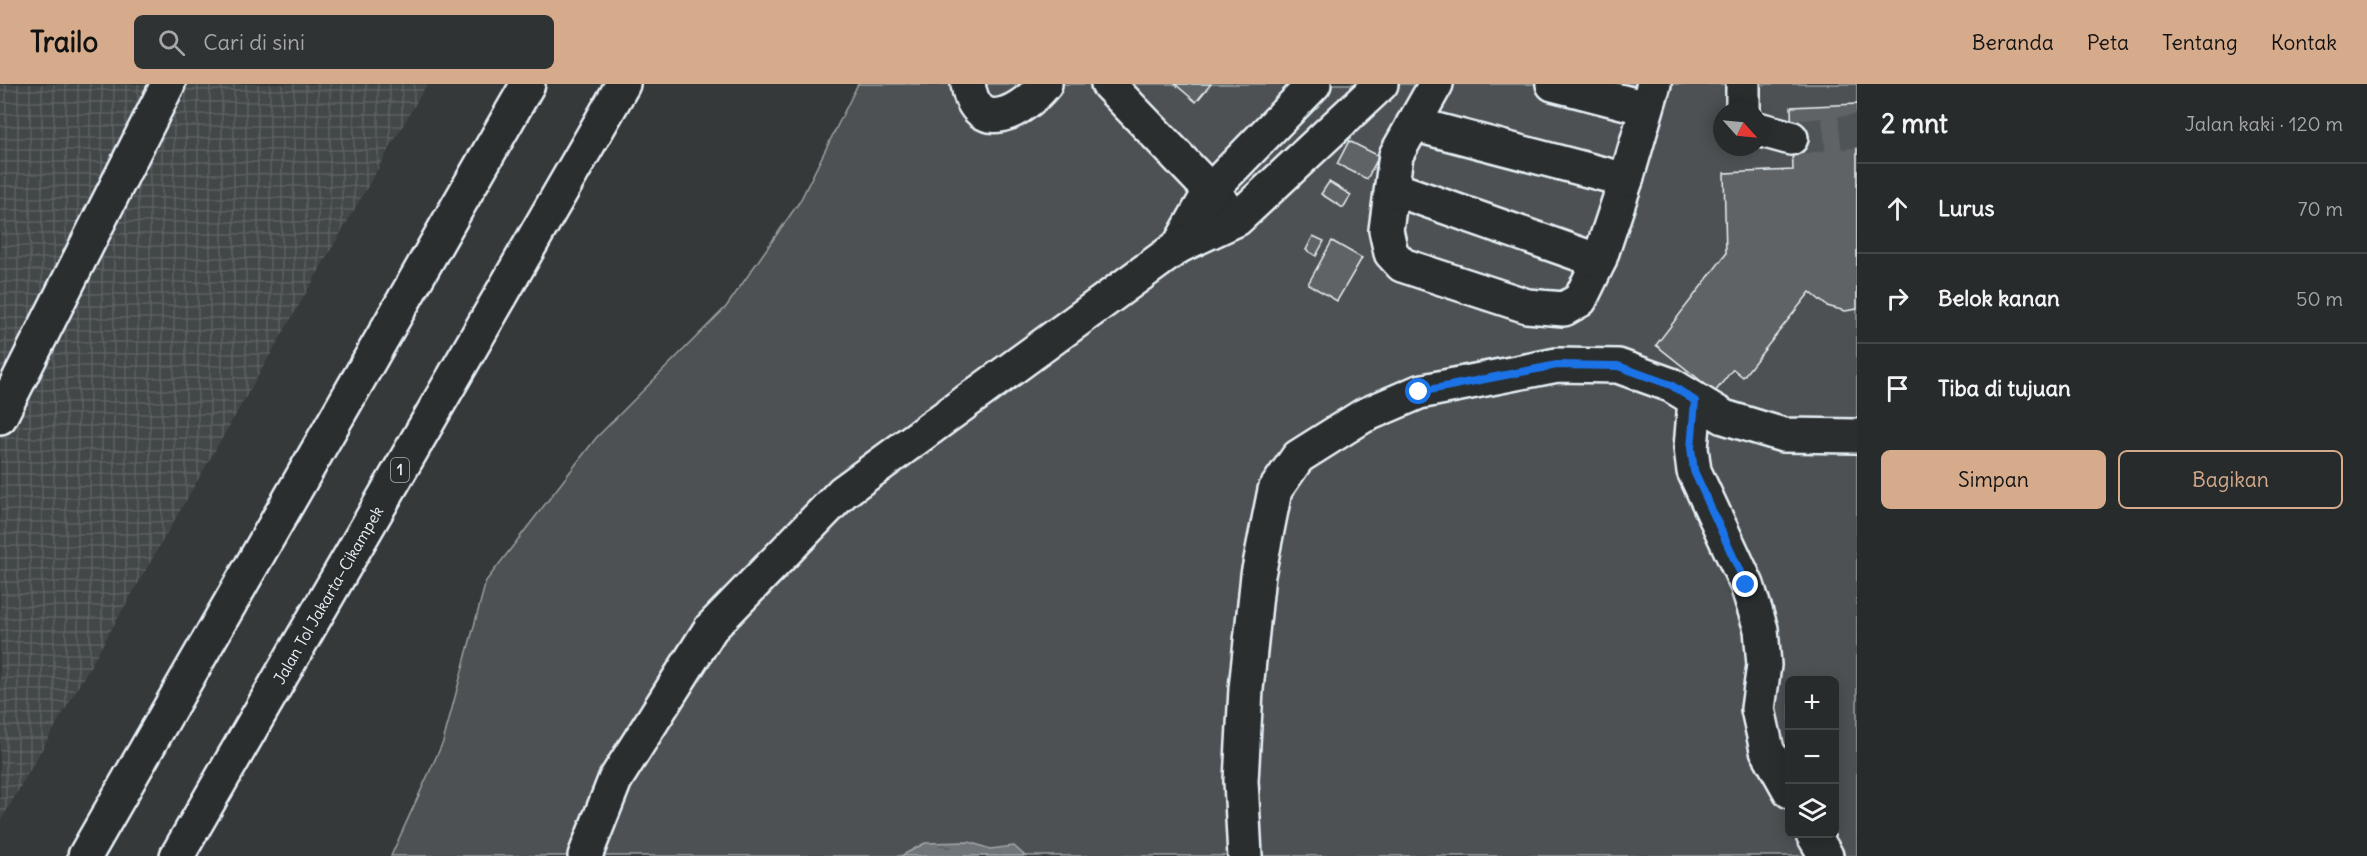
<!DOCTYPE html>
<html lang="id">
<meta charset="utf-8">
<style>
:root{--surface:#282b2c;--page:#303334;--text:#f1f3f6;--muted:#a5a7a9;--line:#444748;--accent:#d6ab8b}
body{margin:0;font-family:Delius,sans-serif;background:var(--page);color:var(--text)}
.controls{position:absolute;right:18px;bottom:18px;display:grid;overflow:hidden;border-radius:9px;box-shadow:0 3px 15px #0003}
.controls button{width:54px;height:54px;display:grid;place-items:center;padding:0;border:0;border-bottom:2px solid var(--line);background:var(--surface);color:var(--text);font:30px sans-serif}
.compass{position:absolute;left:1713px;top:18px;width:54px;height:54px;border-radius:50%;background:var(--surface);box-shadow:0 3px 15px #0003;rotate:117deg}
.stop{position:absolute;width:18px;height:18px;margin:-14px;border:4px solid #1a73e8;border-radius:50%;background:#fff}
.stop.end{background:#1a73e8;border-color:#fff;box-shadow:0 2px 6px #0008}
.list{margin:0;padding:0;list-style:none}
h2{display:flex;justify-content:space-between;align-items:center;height:78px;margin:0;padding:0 24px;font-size:26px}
h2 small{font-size:20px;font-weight:400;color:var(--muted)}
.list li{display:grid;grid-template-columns:39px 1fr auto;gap:18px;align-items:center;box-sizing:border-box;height:90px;padding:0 24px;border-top:2px solid var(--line)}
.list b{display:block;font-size:22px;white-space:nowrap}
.list em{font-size:20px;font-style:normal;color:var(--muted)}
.actions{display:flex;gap:12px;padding:18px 24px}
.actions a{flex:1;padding:14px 0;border:2px solid var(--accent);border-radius:9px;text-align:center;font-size:21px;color:var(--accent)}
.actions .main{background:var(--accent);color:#111}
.icon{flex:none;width:33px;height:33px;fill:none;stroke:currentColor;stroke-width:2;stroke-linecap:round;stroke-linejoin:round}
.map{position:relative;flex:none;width:1857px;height:772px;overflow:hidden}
header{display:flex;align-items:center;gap:36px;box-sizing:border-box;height:84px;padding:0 30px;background:var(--accent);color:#111}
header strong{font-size:28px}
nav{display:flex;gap:33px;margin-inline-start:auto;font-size:21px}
.search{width:420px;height:54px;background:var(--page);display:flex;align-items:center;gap:15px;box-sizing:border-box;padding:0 21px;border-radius:9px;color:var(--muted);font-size:22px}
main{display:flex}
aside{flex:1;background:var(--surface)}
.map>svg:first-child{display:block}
</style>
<header>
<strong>Trailo</strong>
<div class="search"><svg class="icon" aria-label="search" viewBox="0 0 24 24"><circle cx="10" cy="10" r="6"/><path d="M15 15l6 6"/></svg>Cari di sini</div>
<nav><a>Beranda</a><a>Peta</a><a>Tentang</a><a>Kontak</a></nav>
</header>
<main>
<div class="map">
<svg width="1857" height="772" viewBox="0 0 1857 772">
<defs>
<pattern id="industrial-grid" width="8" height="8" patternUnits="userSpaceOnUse" patternTransform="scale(1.5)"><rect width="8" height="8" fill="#424647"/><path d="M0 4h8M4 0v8" fill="none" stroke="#5d6162"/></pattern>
<pattern id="water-ripples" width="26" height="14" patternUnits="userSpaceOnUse" patternTransform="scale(1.5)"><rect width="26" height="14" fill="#707579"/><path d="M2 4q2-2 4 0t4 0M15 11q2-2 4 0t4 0" fill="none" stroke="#5b5e62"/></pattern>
</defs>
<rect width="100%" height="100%" fill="#35393a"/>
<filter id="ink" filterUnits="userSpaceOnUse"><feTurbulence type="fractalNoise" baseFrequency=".0167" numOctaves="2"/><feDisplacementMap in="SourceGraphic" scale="12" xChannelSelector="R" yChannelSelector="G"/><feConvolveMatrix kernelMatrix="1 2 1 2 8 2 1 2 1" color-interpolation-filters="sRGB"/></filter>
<g filter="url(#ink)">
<path fill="url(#industrial-grid)" d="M0 0H427L0 738Z"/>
<path fill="#4d5152" stroke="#9aa1a5" stroke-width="1.5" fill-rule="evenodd" d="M858 0H1857V772H391L443 658 486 497 596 354 726 223 800 117ZM1722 27H1758V63H1722ZM1790 596H1834V750H1790Z"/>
<path fill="url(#water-ripples)" stroke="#a0a7ac" stroke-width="1.5" d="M969 758 990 765 1014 762 1025 772H901L925 759Z"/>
<g fill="#5f6365" stroke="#e8f1f8" stroke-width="1.5">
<path d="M1175 0H1211L1196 18Z"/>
<path d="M1857 20V225L1845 227 1827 222 1810 208 1743 293 1733 285 1715 308 1656 261 1726 170 1724 89 1793 86 1791 23Z"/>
<path d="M1349 57 1379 72 1367 95 1337 80Z"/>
<path d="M1329 98 1351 111 1343 124 1321 110Z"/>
<path d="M1313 152 1324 157 1316 172 1306 166Z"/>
<path d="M1332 157 1362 174 1337 217 1308 200Z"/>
</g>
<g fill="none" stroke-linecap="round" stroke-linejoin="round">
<path stroke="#505556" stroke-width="33" stroke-dasharray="33 16" stroke-linecap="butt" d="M1791 54 1857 47"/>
<defs>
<g id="minor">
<path d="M968 0C977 54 1022 28 1045 0"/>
<path d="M1108 0 1226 123"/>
<path d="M1436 0 1396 71 1386 146 1391 169 1402 181 1527 222 1564 225 1580 216 1599 177 1626 96 1654 0"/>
<path d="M1553 0 1646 24"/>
<path d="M1743 27V0"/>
<path d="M1413 40 1626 96"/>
<path d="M1758 45 1791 54"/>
<path d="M1392 104 1599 177"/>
<path d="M1179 162 1211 106 1314 0"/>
<path d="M1695 317 1691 364 1694 387 1747 501 1761 545 1764 581 1758 625 1767 666 1790 707"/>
<path d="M0 333 168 0"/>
<path d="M1813 750 1826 772"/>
<path d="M585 772 615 696 711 544 843 408 1179 162 1237 135 1381 0"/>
<path d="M1245 772 1241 697 1246 605 1258 491 1275 406 1298 373 1363 332 1419 308 1557 281 1618 282 1671 301 1724 333 1783 351 1857 352"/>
</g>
<g id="highway">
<path d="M85 772 528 0"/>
<path d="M177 772 623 0"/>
</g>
</defs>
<use href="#minor" stroke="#e8f1f8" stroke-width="38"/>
<use href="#highway" stroke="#e8f1f8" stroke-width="38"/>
<use href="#minor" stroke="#2a2d2e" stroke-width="33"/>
<use href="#highway" stroke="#2a2d2e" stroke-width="33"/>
</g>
</g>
<g fill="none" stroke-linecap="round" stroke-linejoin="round" filter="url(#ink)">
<path stroke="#1a73e8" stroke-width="8" d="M1419 308 1557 281 1618 282 1671 301 1695 317 1691 364 1694 387 1746 501"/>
</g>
<g text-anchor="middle" stroke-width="4.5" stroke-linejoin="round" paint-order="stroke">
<rect fill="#2a2d2e" stroke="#afb6bb" stroke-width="1.5" x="391" y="374" width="18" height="24" rx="4.5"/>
<g font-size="15" font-weight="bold" fill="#e8f1f8">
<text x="400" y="391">1</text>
</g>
<g font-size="16" fill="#e8f1f8" stroke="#2a2d2e">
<text transform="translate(328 511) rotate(-60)" y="6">Jalan Tol Jakarta–Cikampek</text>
</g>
</g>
</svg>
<div class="controls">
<button>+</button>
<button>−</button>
<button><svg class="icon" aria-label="layers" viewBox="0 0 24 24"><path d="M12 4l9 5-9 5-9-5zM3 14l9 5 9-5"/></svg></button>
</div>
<svg class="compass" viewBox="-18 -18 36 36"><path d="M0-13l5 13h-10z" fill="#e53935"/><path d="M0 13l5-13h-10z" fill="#a5a7a9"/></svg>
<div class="stop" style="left:1419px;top:308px"></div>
<div class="stop end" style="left:1746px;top:501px"></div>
</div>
<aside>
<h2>2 mnt<small>Jalan kaki · 120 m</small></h2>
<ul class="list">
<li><svg class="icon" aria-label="ahead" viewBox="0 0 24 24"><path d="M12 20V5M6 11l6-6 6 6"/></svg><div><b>Lurus</b></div><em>70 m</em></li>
<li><svg class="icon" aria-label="right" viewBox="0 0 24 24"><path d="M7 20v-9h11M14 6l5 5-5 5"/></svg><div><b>Belok kanan</b></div><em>50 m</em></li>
<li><svg class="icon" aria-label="arrive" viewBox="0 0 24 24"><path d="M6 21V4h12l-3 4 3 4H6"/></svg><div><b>Tiba di tujuan</b></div></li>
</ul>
<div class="actions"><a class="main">Simpan</a><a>Bagikan</a></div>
</aside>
</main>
